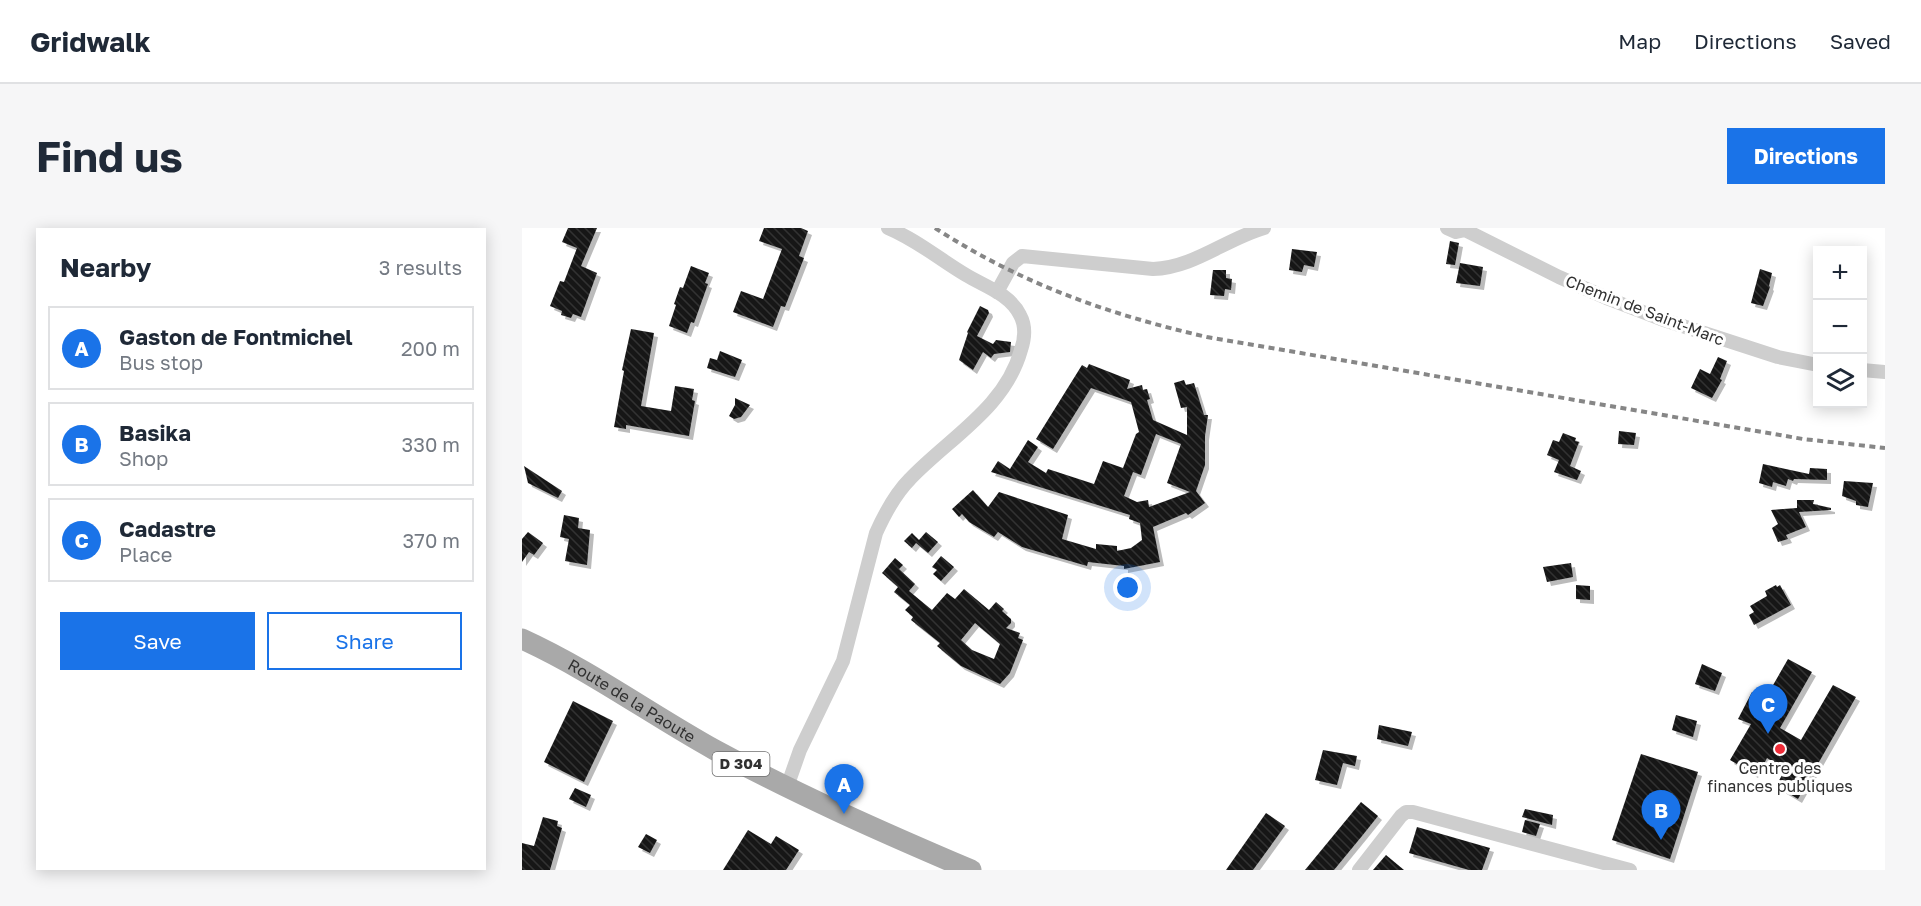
<!DOCTYPE html>
<meta charset="utf-8">
<style>
:root{--surface:#fff;--page:#f6f6f7;--text:#1f2937;--muted:#747a83;--line:#e0e1e3;--accent:#1a73e8}
body{margin:0;font-family:"Golos Text",sans-serif;background:var(--page);color:var(--text)}
.controls{position:absolute;right:18px;top:18px;display:grid;overflow:hidden;border-radius:0px;box-shadow:0 3px 15px #0003}
.controls button{width:54px;height:54px;display:grid;place-items:center;padding:0;border:0;border-bottom:2px solid var(--line);background:var(--surface);color:var(--text);font:30px sans-serif}
.you{position:absolute;left:606px;top:360px;width:21px;height:21px;margin:-15px;border:4px solid #fff;border-radius:50%;background:#1a73e8;box-shadow:0 0 0 9px #1a73e833}
.badge{display:grid;place-items:center;width:39px;height:39px;border-radius:50%;background:var(--accent);color:#fff;font-size:20px;font-weight:700}
.pin{position:absolute;translate:-50% -50px;filter:drop-shadow(0 2px 3px #0008)}
.pin::after{content:'';position:absolute;top:32px;width:21px;height:18px;background:inherit;clip-path:polygon(0 0,100% 0,50% 100%)}
.list{margin:0;padding:0;list-style:none}
h2{display:flex;justify-content:space-between;align-items:center;height:78px;margin:0;padding:0 24px;font-size:26px}
h2 small{font-size:20px;font-weight:400;color:var(--muted)}
.list li{display:grid;grid-template-columns:39px 1fr auto;gap:18px;align-items:center;box-sizing:border-box;height:84px;margin:0 12px 12px;padding:0 12px;border:2px solid var(--line);border-radius:0px}
.list b{display:block;font-size:22px;white-space:nowrap}
.list p{margin:0;font-size:20px;white-space:nowrap;color:var(--muted)}
.list em{font-size:20px;font-style:normal;color:var(--muted)}
.actions{display:flex;gap:12px;padding:18px 24px}
.actions a{flex:1;padding:14px 0;border:2px solid var(--accent);border-radius:0px;text-align:center;font-size:21px;color:var(--accent)}
.actions .main{background:var(--accent);color:#fff}
.icon{flex:none;width:33px;height:33px;fill:none;stroke:currentColor;stroke-width:2;stroke-linecap:round;stroke-linejoin:round}
.map{position:relative;flex:none;width:1363px;height:642px;overflow:hidden;border-radius:0px}
header{display:flex;align-items:center;gap:36px;box-sizing:border-box;height:84px;padding:0 30px;background:var(--surface);border-bottom:2px solid var(--line)}
header strong{font-size:28px}
nav{display:flex;gap:33px;margin-inline-start:auto;font-size:21px}
.intro{display:flex;align-items:center;justify-content:space-between;box-sizing:border-box;height:144px;padding:0 36px}
h1{margin:0;font-size:42px}
.button{padding:15px 27px;border-radius:0px;background:var(--accent);color:#fff;font-size:21px;font-weight:700}
main{display:flex;gap:36px;padding:0 36px}
aside{flex:1;background:var(--surface);border-radius:0px;box-shadow:0 3px 15px #0003}
.map>svg:first-child{display:block}
</style>
<header>
<strong>Gridwalk</strong>
<nav><a>Map</a><a>Directions</a><a>Saved</a></nav>
</header>
<div class="intro"><h1>Find us</h1><a class="button">Directions</a></div>
<main>
<aside>
<h2>Nearby<small>3 results</small></h2>
<ul class="list">
<li><span class="badge">A</span><div><b>Gaston de Fontmichel</b><p>Bus stop</p></div><em>200 m</em></li>
<li><span class="badge">B</span><div><b>Basika</b><p>Shop</p></div><em>330 m</em></li>
<li><span class="badge">C</span><div><b>Cadastre</b><p>Place</p></div><em>370 m</em></li>
</ul>
<div class="actions"><a class="main">Save</a><a>Share</a></div>
</aside>
<div class="map">
<svg width="1363" height="642" viewBox="0 0 1363 642">
<defs>
<pattern id="building-back-hatch" width="6" height="6" patternUnits="userSpaceOnUse" patternTransform="scale(1.5)"><rect width="6" height="6" fill="#181818"/><path d="M-1 5l2 2M0 0l6 6M5-1l2 2" fill="none" stroke="#313131"/></pattern>
<filter id="shadow"><feDropShadow dx="4" dy="4" stdDeviation="0" flood-color="#0004"/></filter>
</defs>
<rect width="100%" height="100%" fill="#fff"/>
<g fill="url(#building-back-hatch)" fill-rule="evenodd" filter="url(#shadow)">
<path d="M46 0H75L59 38 75 45 59 89 51 86 49 90 39 87 40 83 28 78 38 53 42 54 55 20 40 14Z"/>
<path d="M242 0H279L286 3 277 28 282 30 263 79 259 78 251 99 211 84 219 63 241 71 260 21 237 13Z"/>
<path d="M928 13 937 15 933 37 924 36Z"/>
<path d="M770 21 795 24 792 39 782 37 780 44 767 42Z"/>
<path d="M938 35 961 39 958 58 934 55Z"/>
<path d="M169 38 187 45 183 55 186 56 172 95 169 94 165 105 147 98 154 77 152 76 158 59 161 60Z"/>
<path d="M1238 41 1250 45 1247 58 1248 59 1241 78 1229 75Z"/>
<path d="M691 42H704V50L710 51 709 62 703 61 702 68 688 67Z"/>
<path d="M458 78 466 82 467 85 455 108 471 116 474 112 489 114 488 124 472 126 469 130 461 124 451 142 437 132 446 105 445 104Z"/>
<path d="M109 101 132 105 119 178 149 183 153 158 172 161 170 172 173 173 167 208 104 197V201L92 199 102 143 100 142Z"/>
<path d="M198 123 220 132 213 149 185 140 188 130 195 132Z"/>
<path d="M1196 129 1205 133 1198 151 1200 152 1190 170 1169 160 1178 141 1188 146Z"/>
<path d="M567 136 608 152 605 161 620 157 621 162 625 161 628 171 625 172 631 192 665 207V179L659 180 652 155 662 152 664 157 672 155 682 187H686L683 208V237L674 263 683 275 666 287 664 285 631 299 638 334 602 341V338L566 334 565 338 500 319 476 304 472 309 447 294 440 286 437 289 430 281 451 262 466 279 477 264 546 287 540 311 574 321V316L595 318V323L609 320 620 312 618 295 607 291 608 287 469 244 476 233 488 241 506 212 516 219 506 234 524 245 526 241 572 256 581 233 601 240 614 206 617 204 609 174 569 160 531 221 514 211 560 137 565 140ZM634 206 659 216 645 255 668 264 627 279 626 272 615 274 602 268 611 244 619 247Z"/>
<path d="M213 170 228 177 219 189 212 191 207 188 213 177Z"/>
<path d="M1097 203 1114 205 1112 217 1096 216Z"/>
<path d="M1041 205 1054 210 1053 213 1057 214 1048 238 1059 243 1055 252 1032 244 1037 232 1025 227 1031 212 1037 214Z"/>
<path d="M1241 236 1287 246 1288 240 1305 241V252L1272 251 1271 253 1266 251 1264 258 1251 254 1250 259 1237 255Z"/>
<path d="M2 238 40 263 36 270 6 255Z"/>
<path d="M1322 253 1351 255 1346 279 1334 277V273L1320 268Z"/>
<path d="M1275 272H1292L1291 276 1309 280V282L1277 284 1284 299 1264 307 1266 311 1256 314 1250 300 1256 296 1249 282 1275 280Z"/>
<path d="M42 287 57 290 56 300 68 302 65 337 43 333 47 311 38 309Z"/>
<path d="M6 304 21 315 12 327 7 324 0 334V311Z"/>
<path d="M404 304 416 314 406 325 394 315 390 320 382 313 390 305 397 312Z"/>
<path d="M419 328 432 339 419 353 411 346 415 342 410 339Z"/>
<path d="M373 330 381 337 377 341 393 356 387 363 410 382 425 365 433 371 442 361 467 382 474 374 482 381 480 383 489 391V395L484 400 498 405 496 410 501 412 488 445 478 456 439 438 415 418 418 415 389 392 391 389 383 382 388 377 372 364 376 359 360 345ZM453 395 478 416 472 431 450 422 439 412Z"/>
<path d="M1049 335 1051 349 1025 354 1021 339Z"/>
<path d="M1054 357 1068 358V372L1054 371Z"/>
<path d="M1254 357 1255 359 1258 357 1269 377 1232 397 1227 387 1232 384 1228 378 1245 368 1243 363Z"/>
<path d="M1266 431 1290 444 1258 500 1279 512 1311 457 1334 469 1276 571 1254 558 1260 547 1257 545 1261 540 1245 530 1239 542 1235 540 1232 546 1208 532 1229 496 1216 491 1230 464 1243 471Z"/>
<path d="M1180 436 1200 445 1193 463 1173 456Z"/>
<path d="M51 473 91 493 62 554 22 534Z"/>
<path d="M1154 487 1175 493 1171 509 1150 502Z"/>
<path d="M857 497 890 504 886 518 855 511Z"/>
<path d="M801 522 835 528 833 538 821 535 815 557 793 552Z"/>
<path d="M1119 526 1176 544 1148 631 1090 612Z"/>
<path d="M53 560 69 567 64 579 47 571Z"/>
<path d="M839 574 856 588 840 608 812 642H783Z"/>
<path d="M1003 581 1031 587 1030 597 1000 589Z"/>
<path d="M744 585 763 598 731 642H704Z"/>
<path d="M21 589 36 593 35 598 40 600 28 642H0V615L12 618Z"/>
<path d="M1003 592 1018 596 1014 608 1000 604Z"/>
<path d="M895 599 968 620 960 642H947L887 625Z"/>
<path d="M226 602 249 616 254 608 277 622 264 642H201Z"/>
<path d="M124 606 135 612 128 625 116 619Z"/>
<path d="M864 627 882 642H851Z"/>
</g>
<g fill="none" stroke-linecap="round" stroke-linejoin="round">
<g stroke="#cecece" stroke-width="14">
<path d="M925 0 934 4 943 2 1037 49 1087 71 1139 91 1256 129 1296 137"/>
<path d="M475 64 491 35 500 28 631 41C671 40 704 11 742 0"/>
<path d="M1340 142 1363 144"/>
<path d="M265 559 278 522 321 433 354 305C363 285 373 266 388 251 427 210 483 180 499 122 503 110 504 98 498 87 488 66 462 58 444 47 417 31 395 12 366 0"/>
<path d="M837 642 879 588 884 584H891L1108 642"/>
</g>
<path stroke="#a9a9a9" stroke-width="21" id="s1" d="M0 411C68 442 128 486 193 522 276 567 362 605 449 642"/>
<path stroke="#868686" stroke-width="4" stroke-dasharray="6 4.5" stroke-linecap="butt" d="M413 0C500 56 585 86 685 109L1281 211 1363 220"/>
</g>
<circle fill="#ef2c38" stroke="#fff" stroke-width="2" cx="1258" cy="521" r="6"/>
<g text-anchor="middle" stroke-width="6" stroke-linejoin="round" paint-order="stroke">
<rect fill="#fff" stroke="#6f6f6f" stroke-width="1.5" x="190.5" y="524" width="57" height="24" rx="4.5"/>
<g font-size="15" font-weight="bold" fill="#313131">
<text x="219" y="541">D 304</text>
</g>
<g font-size="16" fill="#313131" stroke="#fff">
<text transform="translate(1123 82) rotate(21)" y="6">Chemin de Saint-Marc</text>
<text dy="6" stroke="none"><textPath href="#s1" startOffset="126">Route de la Paoute</textPath></text>
</g>
<g font-size="16" fill="#313131" stroke="#fff">
<text x="1258" y="546">Centre des<tspan x="1258" dy="18">finances publiques</tspan></text>
</g>
</g>
</svg>
<div class="controls">
<button>+</button>
<button>−</button>
<button><svg class="icon" aria-label="layers" viewBox="0 0 24 24"><path d="M12 4l9 5-9 5-9-5zM3 14l9 5 9-5"/></svg></button>
</div>
<div class="you"></div>
<div class="pin badge" style="left:322px;top:586px">A</div>
<div class="pin badge" style="left:1139px;top:612px">B</div>
<div class="pin badge" style="left:1246px;top:506px">C</div>
</div>
</main>
